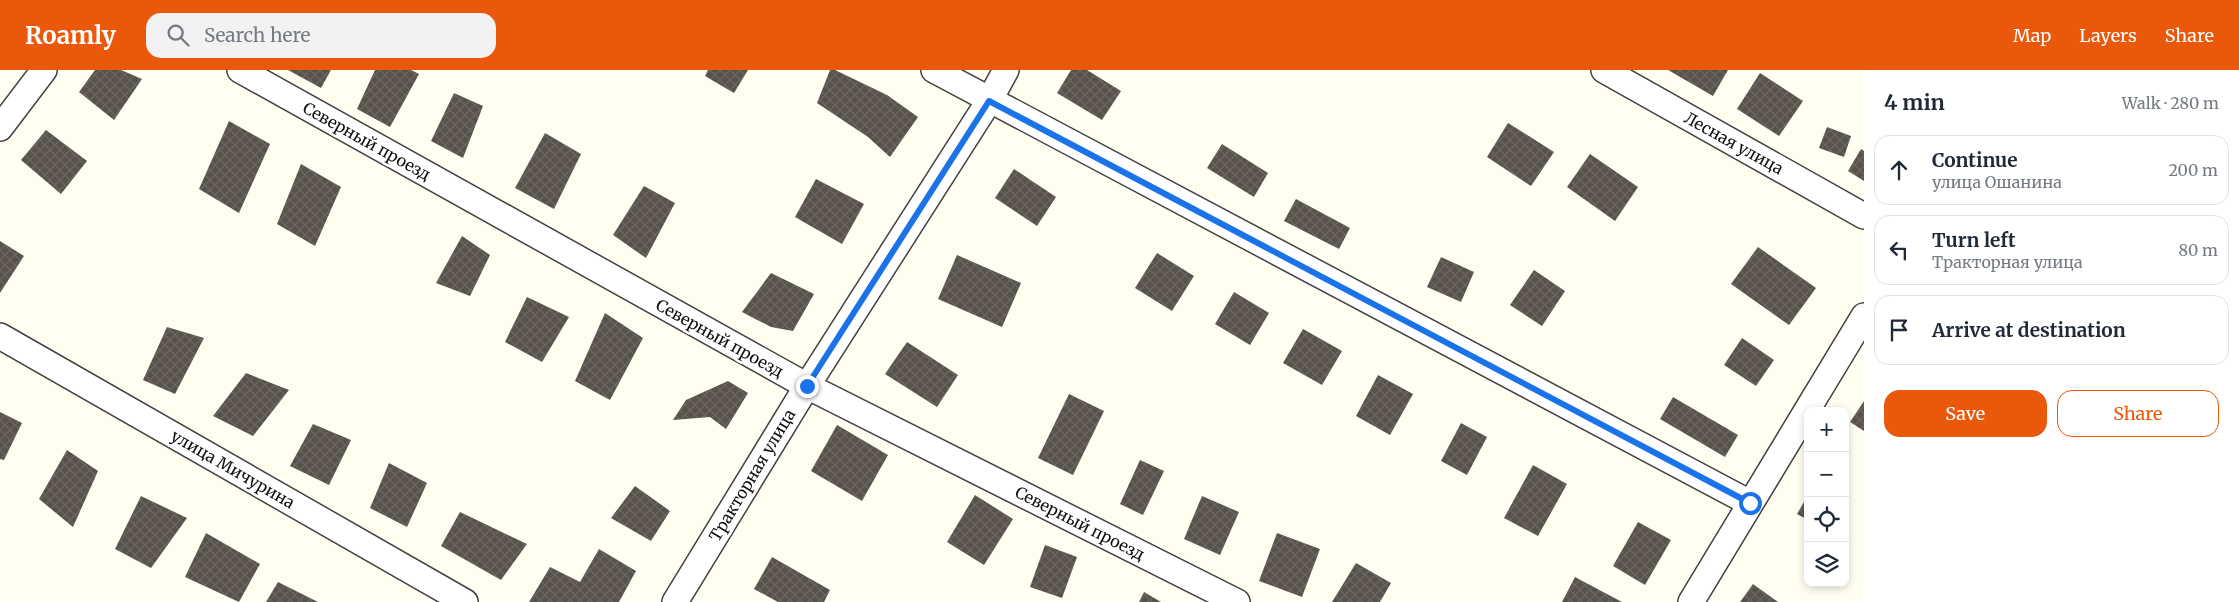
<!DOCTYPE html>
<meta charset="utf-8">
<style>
:root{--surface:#fff;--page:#f2f2f3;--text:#1f2937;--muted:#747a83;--line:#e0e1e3;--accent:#ea580c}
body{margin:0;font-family:Merriweather,serif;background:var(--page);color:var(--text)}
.controls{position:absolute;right:15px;bottom:15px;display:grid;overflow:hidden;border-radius:10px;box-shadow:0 2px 8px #0003}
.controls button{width:45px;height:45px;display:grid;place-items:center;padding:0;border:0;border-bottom:1px solid var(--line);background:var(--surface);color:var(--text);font:25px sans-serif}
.stop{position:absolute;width:15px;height:15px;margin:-11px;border:4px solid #1a73e8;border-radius:50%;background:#fff}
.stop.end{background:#1a73e8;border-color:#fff;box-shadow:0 1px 5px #0008}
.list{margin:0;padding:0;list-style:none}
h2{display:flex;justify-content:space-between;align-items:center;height:65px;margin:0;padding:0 20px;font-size:21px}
h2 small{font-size:16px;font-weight:400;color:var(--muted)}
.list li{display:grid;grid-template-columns:32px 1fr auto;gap:15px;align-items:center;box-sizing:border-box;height:70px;margin:0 10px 10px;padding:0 10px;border:1px solid var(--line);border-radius:15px}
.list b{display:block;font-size:19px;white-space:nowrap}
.list p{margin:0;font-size:16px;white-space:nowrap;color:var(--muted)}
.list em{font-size:16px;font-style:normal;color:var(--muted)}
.actions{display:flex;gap:10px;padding:15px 20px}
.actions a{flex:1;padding:11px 0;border:1px solid var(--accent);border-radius:15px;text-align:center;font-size:18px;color:var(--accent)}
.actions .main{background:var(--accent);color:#fff}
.icon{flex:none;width:28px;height:28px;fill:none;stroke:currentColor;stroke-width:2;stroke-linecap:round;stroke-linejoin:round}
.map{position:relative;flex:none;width:1864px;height:532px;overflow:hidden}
header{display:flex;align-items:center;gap:30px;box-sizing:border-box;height:70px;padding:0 25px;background:var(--accent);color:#fff}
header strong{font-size:24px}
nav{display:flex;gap:28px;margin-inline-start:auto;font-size:18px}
.search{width:350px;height:45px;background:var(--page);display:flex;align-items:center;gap:12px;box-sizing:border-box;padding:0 18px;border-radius:15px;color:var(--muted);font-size:19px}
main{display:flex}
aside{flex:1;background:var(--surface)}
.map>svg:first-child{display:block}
</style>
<header>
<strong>Roamly</strong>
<div class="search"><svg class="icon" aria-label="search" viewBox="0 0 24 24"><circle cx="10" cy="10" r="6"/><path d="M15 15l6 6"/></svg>Search here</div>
<nav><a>Map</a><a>Layers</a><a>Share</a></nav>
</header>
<main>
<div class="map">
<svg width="1864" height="532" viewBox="0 0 1864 532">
<defs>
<pattern id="building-cross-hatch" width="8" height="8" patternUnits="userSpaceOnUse" patternTransform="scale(1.25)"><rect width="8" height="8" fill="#58524b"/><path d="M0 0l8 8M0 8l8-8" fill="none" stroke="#6b6661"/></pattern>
</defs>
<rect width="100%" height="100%" fill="#fffef1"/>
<g fill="url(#building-cross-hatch)">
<path d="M95 0H121L142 9 114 50 79 22Z"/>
<path d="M288 0H331L321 18Z"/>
<path d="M375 0H411L419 4 390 57 357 39Z"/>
<path d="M708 0H748L734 23 705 6Z"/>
<path d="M830 0H835L887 25 918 47 890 87 868 67 817 33Z"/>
<path d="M1071 0H1087L1121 21 1102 50 1057 23Z"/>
<path d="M1668 0H1728L1713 26Z"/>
<path d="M1760 3 1803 31 1779 66 1737 39Z"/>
<path d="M454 23 483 36 463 88 431 71Z"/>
<path d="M229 51 270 74 239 143 199 119Z"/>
<path d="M1508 53 1554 82 1531 116 1487 87Z"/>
<path d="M1827 57 1851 66 1844 87 1819 78Z"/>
<path d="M46 60 87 91 61 124 21 90Z"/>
<path d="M545 63 581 84 554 139 515 118Z"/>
<path d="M1222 74 1268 103 1254 127 1207 98Z"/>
<path d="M1861 79 1864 81V111L1848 101Z"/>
<path d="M1590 84 1638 117 1615 151 1567 117Z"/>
<path d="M301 94 341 117 315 176 277 154Z"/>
<path d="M1014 99 1056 127 1037 156 995 128Z"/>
<path d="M816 109 864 134 842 174 795 147Z"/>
<path d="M644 116 675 133 646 188 613 165Z"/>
<path d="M1296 129 1350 158 1339 179 1284 151Z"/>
<path d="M462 166 490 185 470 226 436 213Z"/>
<path d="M0 171 24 186 0 223Z"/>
<path d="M1758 177 1816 218 1789 255 1731 214Z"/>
<path d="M1157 183 1194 206 1172 241 1135 218Z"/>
<path d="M957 185 1021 213 1002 257 938 229Z"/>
<path d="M1441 187 1474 202 1461 232 1427 217Z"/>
<path d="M1534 200 1565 221 1542 256 1510 235Z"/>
<path d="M771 203 814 224 793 261 771 257 742 242Z"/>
<path d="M1234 222 1269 243 1250 275 1215 254Z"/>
<path d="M527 227 569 247 542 292 505 272Z"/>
<path d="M605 243 643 268 610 330 575 311Z"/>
<path d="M167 257 204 268 175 324 143 310Z"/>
<path d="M1303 259 1342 281 1322 315 1283 293Z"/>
<path d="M1742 268 1774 290 1756 316 1724 295Z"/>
<path d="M907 272 958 305 937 337 885 304Z"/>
<path d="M246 303 289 320 253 366 213 346Z"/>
<path d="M1378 305 1413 324 1390 365 1356 346Z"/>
<path d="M728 311 748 323 726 359 710 347 673 350 686 330Z"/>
<path d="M1069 324 1104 341 1073 405 1038 388Z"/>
<path d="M1673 327 1738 365 1725 387 1660 349Z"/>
<path d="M1864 331V361L1850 352Z"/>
<path d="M0 342 22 353 4 390 0 389Z"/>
<path d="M1461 353 1487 367 1467 405 1441 391Z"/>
<path d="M313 354 351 370 329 415 290 396Z"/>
<path d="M837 355 888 385 862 431 811 401Z"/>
<path d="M67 380 98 401 73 457 39 429Z"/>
<path d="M1140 390 1164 401 1143 445 1120 434Z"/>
<path d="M389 393 427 413 407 457 370 438Z"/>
<path d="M1533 395 1567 414 1538 466 1504 448Z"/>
<path d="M635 416 670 441 651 471 611 448Z"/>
<path d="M975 425 1013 449 984 495 947 472Z"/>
<path d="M1808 425V450L1797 444Z"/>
<path d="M141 426 187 448 151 498 115 479Z"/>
<path d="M1202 426 1239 442 1220 485 1184 469Z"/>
<path d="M460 442 527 474 501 510 441 476Z"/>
<path d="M1638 452 1671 470 1645 515 1613 496Z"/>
<path d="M206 463 260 494 239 532 185 507Z"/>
<path d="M1277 463 1320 479 1302 527 1259 511Z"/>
<path d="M1045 475 1077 487 1062 528 1030 517Z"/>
<path d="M599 479 636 501 619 532H529L550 497 580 512Z"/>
<path d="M772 487 830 520 824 532H778L754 519Z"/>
<path d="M1356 493 1391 513 1380 532H1332Z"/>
<path d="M1575 507 1622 532H1562Z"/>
<path d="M278 512 318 532H266Z"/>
<path d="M1753 514 1778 532H1740Z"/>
<path d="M1144 522 1161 532H1139Z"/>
</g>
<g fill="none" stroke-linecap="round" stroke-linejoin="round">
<defs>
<g id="minor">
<path d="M240 0 807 316 1237 532"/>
<path d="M934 0 1750 433"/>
<path d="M1604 0 1864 146"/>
<path d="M0 58 44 0"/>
<path d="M0 266 465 532"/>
<path d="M675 532 807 316 989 31 1006 0"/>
<path d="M1691 532 1864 246"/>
</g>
</defs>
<use href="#minor" stroke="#424242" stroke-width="28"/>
<use href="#minor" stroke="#fff" stroke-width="25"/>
</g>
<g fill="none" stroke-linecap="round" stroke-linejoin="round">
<path stroke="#1a73e8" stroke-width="6" d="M807 316 989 31 1750 433"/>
</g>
<g text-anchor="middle" stroke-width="5" stroke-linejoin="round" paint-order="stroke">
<g font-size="16" fill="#0f0f0f" stroke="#fff">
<text transform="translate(367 71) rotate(29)" y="6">Северный проезд</text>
<text transform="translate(1734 73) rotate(29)" y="6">Лесная улица</text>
<text transform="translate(720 268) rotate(29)" y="6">Северный проезд</text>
<text transform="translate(233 399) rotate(30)" y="6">улица Мичурина</text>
<text transform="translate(752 405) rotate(-59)" y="6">Тракторная улица</text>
<text transform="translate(1080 453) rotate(27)" y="6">Северный проезд</text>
</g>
</g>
</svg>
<div class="controls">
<button>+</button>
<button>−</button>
<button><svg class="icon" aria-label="locate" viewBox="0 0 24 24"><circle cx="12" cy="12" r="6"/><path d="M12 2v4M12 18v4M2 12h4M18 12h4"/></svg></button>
<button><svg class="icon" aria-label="layers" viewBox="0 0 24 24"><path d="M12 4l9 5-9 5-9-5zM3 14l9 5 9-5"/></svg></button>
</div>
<div class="stop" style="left:1750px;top:433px"></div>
<div class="stop end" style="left:807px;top:316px"></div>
</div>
<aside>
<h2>4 min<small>Walk · 280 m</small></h2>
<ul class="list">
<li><svg class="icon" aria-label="ahead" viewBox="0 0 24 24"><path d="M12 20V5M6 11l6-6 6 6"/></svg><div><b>Continue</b><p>улица Ошанина</p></div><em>200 m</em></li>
<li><svg class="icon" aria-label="left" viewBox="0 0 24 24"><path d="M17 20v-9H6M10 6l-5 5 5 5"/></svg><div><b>Turn left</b><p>Тракторная улица</p></div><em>80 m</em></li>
<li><svg class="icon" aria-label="arrive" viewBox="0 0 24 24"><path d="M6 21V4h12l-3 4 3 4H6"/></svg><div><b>Arrive at destination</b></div></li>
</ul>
<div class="actions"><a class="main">Save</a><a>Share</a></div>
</aside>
</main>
